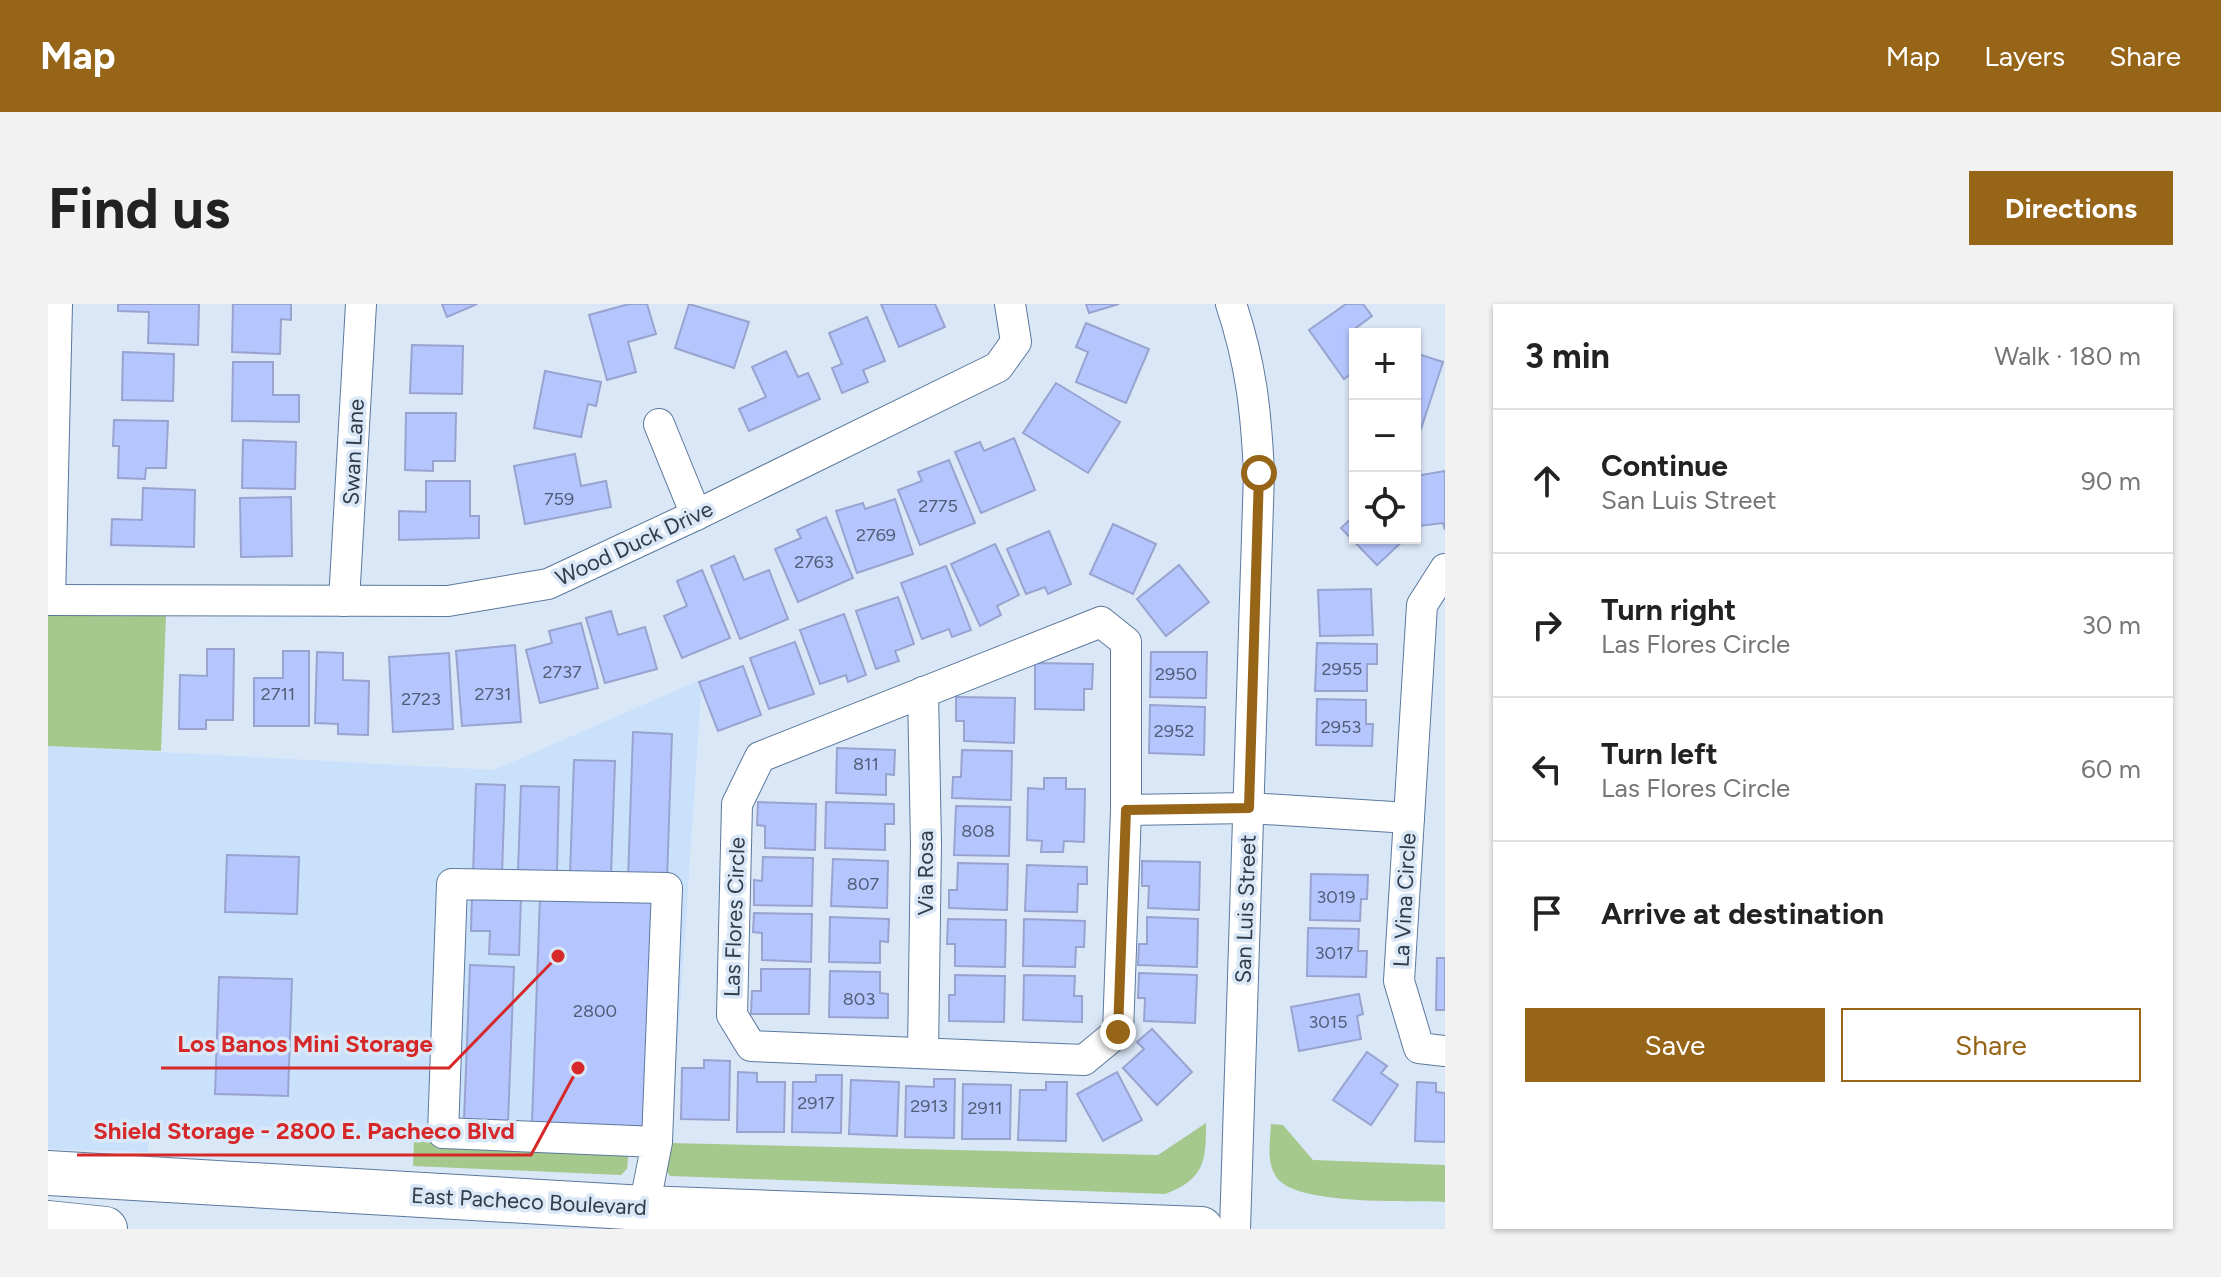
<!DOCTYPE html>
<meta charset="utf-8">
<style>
:root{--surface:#fff;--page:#f2f2f2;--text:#222;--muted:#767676;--line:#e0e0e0;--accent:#966517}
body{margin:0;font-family:Figtree,sans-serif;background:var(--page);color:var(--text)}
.controls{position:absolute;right:24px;top:24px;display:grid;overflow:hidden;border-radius:0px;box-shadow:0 2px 6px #0004}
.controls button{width:72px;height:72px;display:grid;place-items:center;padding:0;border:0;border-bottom:2px solid var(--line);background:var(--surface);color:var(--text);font:40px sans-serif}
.stop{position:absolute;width:24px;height:24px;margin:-18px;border:6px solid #966517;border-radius:50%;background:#fff}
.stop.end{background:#966517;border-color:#fff;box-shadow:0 2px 8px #0008}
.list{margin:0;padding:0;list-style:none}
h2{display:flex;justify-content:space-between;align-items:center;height:104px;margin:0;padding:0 32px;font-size:34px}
h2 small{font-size:26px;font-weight:400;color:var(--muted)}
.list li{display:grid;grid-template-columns:52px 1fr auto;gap:24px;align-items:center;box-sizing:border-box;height:144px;padding:0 32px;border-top:2px solid var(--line)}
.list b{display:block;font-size:30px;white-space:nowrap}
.list p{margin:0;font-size:26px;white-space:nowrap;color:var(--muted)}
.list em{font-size:26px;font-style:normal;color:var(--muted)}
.actions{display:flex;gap:16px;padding:24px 32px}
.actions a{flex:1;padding:18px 0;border:2px solid var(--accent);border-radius:0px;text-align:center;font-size:28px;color:var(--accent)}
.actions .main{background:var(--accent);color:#fff}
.icon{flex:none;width:44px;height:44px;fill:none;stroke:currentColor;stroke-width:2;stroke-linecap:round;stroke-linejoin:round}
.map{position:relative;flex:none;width:1397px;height:925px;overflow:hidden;border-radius:0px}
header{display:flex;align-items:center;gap:48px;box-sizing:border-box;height:112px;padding:0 40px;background:var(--accent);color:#fff}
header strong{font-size:38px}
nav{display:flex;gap:44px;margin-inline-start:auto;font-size:28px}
.intro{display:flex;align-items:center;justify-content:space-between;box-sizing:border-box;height:192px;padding:0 48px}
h1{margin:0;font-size:56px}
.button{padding:20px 36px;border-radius:0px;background:var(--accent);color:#fff;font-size:28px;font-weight:700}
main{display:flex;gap:48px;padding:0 48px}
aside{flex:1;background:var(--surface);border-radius:0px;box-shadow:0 2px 6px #0004}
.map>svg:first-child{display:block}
</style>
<header>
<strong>Map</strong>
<nav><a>Map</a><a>Layers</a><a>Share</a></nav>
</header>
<div class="intro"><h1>Find us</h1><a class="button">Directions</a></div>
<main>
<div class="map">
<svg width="1397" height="925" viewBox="0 0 1397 925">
<rect width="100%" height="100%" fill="#dae7f7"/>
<path fill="#cae1fc" d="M654 375 623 839 581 845 101 830 100 848 0 845V442L446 466Z"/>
<g fill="#a5c88d">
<path d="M0 308 118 311 113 447 0 442Z"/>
<path d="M1158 819C1158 857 1157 875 1117 890L622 872 617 865 623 839 1110 851Z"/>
<path d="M1223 820 1235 821 1265 856 1397 861V898C1361 896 1250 902 1229 874 1218 860 1222 837 1223 820Z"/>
<path d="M366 837 581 845 579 865 573 871 365 862Z"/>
</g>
<g fill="#b5c5fe" stroke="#98a4cf" stroke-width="2">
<path d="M70 0H151L150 41 100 39 101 8 70 7Z"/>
<path d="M185 0H243V16L233 15 232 50 184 48Z"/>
<path d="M394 0H429L399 13Z"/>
<path d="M581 0H599L608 30 580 38 588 68 559 76 541 11Z"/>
<path d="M641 0 701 18 686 64 627 44Z"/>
<path d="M833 0H887L897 23 851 43Z"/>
<path d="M1038 0H1071L1041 9Z"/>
<path d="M1298 0H1315L1324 12 1308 24 1312 30H1307V67L1296 75 1261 26Z"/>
<path d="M819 13 837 57 815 66 820 78 794 89 784 64 794 60 781 29Z"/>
<path d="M1038 19 1101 45 1078 99 1028 78 1040 48 1028 43Z"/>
<path d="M364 41 415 42 414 90 362 89Z"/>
<path d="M738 47 750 73 760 69 772 95 701 127 691 105 718 93 704 63Z"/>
<path d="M75 48 126 50 125 97 74 96Z"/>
<path d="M1367 49 1395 58 1373 125 1367 123Z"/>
<path d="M185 58H225V91H251V118L184 117Z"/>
<path d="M497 67 553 78 548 102 540 100 533 133 486 124Z"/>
<path d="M1008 79 1072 118 1040 169 975 129Z"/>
<path d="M358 109H408L407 157H385V167L357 166Z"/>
<path d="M66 116 120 117 118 164H98L97 175 70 174 71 142H65Z"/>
<path d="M966 134 987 186 933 209 907 148 932 138 936 147Z"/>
<path d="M195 136 248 138 247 185 194 184Z"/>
<path d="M527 150 533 182 558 177 563 203 477 220 466 162Z"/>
<path d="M901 156 927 219 872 241 850 186 874 177 870 168Z"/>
<path d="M1397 167V226L1395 219 1371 222 1367 172Z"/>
<path d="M378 177H422V212H431V234L351 236V207L378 208Z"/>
<path d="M95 184 147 186 146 243 63 241 64 215 94 216Z"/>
<path d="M243 193 244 252 193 253 192 194Z"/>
<path d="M847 195 865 250 809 269 788 207 815 199 817 205Z"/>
<path d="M1307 211V234H1358L1329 261 1293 224Z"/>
<path d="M778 213 805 274 750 298 727 245 753 234 749 226Z"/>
<path d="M1065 220 1108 240 1085 290 1042 270Z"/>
<path d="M1001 227 1023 280 1000 290 997 283 978 290 959 245Z"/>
<path d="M947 240 971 291 949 302 953 311 932 322 903 260Z"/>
<path d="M686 252 696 276 721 266 740 315 692 335 663 262Z"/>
<path d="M1131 261 1161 298 1118 332 1089 295Z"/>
<path d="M898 262 923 326 904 333 901 325 874 335 853 279Z"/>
<path d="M654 266 682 334 634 354 616 312 639 302 629 277Z"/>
<path d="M1323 285 1325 331 1272 332 1270 286Z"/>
<path d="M850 293 866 340 847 347 851 357 828 365 808 307Z"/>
<path d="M563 307 570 331 597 323 609 365 557 379 538 314Z"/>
<path d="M796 310 818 371 800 378 798 371 772 380 752 326Z"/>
<path d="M533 319 550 384 492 399 478 346 504 339 501 327Z"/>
<path d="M747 338 766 390 721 405 702 354Z"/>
<path d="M1269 339 1329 340V360H1319V387H1267Z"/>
<path d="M467 341 473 418 414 422 408 347Z"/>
<path d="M159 345H186L185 416H158V425H131L132 371 159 372Z"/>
<path d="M235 347H261V422H206V374H235Z"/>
<path d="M269 348 295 349V376L321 377 320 431 290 430V420L267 419Z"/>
<path d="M1103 348H1159L1158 394 1102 393Z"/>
<path d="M401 349 405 425 345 428 341 353Z"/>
<path d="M987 359 1045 360 1044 385H1036V406L987 405Z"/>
<path d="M695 362 713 411 670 427 651 378Z"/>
<path d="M908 393 967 394 966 439 916 437V417H908Z"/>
<path d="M1269 395 1318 396V420H1325L1324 442 1268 441Z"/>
<path d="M1102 401 1157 403 1156 451 1101 449Z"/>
<path d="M585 428 624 430 619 576 580 575Z"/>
<path d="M789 444 847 446 846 471 838 470V491L788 489Z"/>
<path d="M914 446 964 447 963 496 904 494 905 473H913Z"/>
<path d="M526 456 567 457 563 571 522 570Z"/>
<path d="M996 474H1018V485H1037L1036 538 1016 537 1015 548H993L994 537 979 536 980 484 996 485Z"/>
<path d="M428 480 457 481 454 570H425Z"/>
<path d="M473 482 511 483 509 568 470 567Z"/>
<path d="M710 498 768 500 767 546 717 544V522L709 521Z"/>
<path d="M778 498 846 500V520H837V546L777 544Z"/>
<path d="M908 502 962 503 961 552 906 551Z"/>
<path d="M179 551 251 553 249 610 177 608Z"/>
<path d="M715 553 765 554 764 602 706 601V576L714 577Z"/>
<path d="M785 555 840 557 839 604 783 602Z"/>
<path d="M1094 557 1152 558 1151 606 1100 604 1101 582H1094Z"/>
<path d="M910 559 960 560 959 606 901 604V586H909Z"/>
<path d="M979 561 1039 563V580H1030L1029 608 977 607Z"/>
<path d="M1263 570 1320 571 1319 595H1313L1312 617 1262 616Z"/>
<path d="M424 591 473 593 471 651 441 650 442 627H423Z"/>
<path d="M492 592 609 596 601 823 484 819Z"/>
<path d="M706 609 764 610 763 658 714 656V629L705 628Z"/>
<path d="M782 613 841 615 840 638 832 637V659L781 658Z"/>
<path d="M1099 613 1150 615 1149 663 1090 661 1091 640H1099Z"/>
<path d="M900 615 958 616 957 663 907 662V640H899Z"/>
<path d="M976 615 1037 617 1036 643H1028L1027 663 975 662Z"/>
<path d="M1260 624 1311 625 1310 647H1319L1318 673 1259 672Z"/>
<path d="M1389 654H1397V706H1388Z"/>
<path d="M422 661 466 663 460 818 416 817Z"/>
<path d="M713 665H762L761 710H703L704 687H713Z"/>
<path d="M782 667 832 668V689L840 690V714L781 713Z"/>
<path d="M1091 669 1149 671 1147 719 1096 717 1097 694H1090Z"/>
<path d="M907 671 957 672 956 718 901 717V691H907Z"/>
<path d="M976 671 1027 672 1026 692H1034V718L975 716Z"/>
<path d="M171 673 244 675 240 792 167 790Z"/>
<path d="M1311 690 1315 710 1309 712 1313 735 1251 747 1243 703Z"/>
<path d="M1104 725 1144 768 1109 801 1075 764 1096 745 1089 738Z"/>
<path d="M1319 748 1339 762 1333 769 1350 781 1323 821 1285 796Z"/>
<path d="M656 756 682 757 681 816 633 815 634 764H656Z"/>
<path d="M690 768 709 769V778H737L736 828H689Z"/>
<path d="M1069 768 1094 816 1055 837 1029 790Z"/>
<path d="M768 771H794L793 829 744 828 745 778H768Z"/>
<path d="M886 775H907L906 834 857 833 858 782 886 783Z"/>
<path d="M803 776 851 778 849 832 801 830Z"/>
<path d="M998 778H1019L1018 837 970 836 972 786H998Z"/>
<path d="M1369 778 1388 779V788L1397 789V838L1367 837Z"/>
<path d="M915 780 963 781 962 835H914Z"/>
</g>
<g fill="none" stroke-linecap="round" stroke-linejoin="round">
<defs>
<g id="minor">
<path d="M1183 0C1203 60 1208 106 1211 169L1187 925"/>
<path d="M611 120 648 211"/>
<path d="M1397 265 1374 301 1351 677 1371 744 1397 747"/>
<path d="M0 296 400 297 500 280 648 211 950 63 968 38 962 0"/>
<path d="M2 296 9 0"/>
<path d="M296 297 313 0"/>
<path d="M1053 318 1078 338V506L1070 728 1036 756 703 742 684 711 689 500 712 453Z"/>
<path d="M875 388 878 540 875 749"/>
<path d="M1078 506 1201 504 1361 514"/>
<path d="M596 904 609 838 619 584 404 580 395 829 609 838"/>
</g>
<g id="highway">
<path d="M0 869 596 904 1153 925"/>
<path d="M0 919 57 925"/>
</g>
</defs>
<use href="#minor" stroke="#5b799c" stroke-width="32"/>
<use href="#highway" stroke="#5b799c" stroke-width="46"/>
<use href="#minor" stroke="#fff" stroke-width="30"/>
<use href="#highway" stroke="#fff" stroke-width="44"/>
</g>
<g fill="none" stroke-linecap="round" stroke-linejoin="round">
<path stroke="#966517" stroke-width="10" d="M1070 728 1078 506 1201 504 1211 169"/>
</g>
<g text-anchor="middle" stroke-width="7" stroke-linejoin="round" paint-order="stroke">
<g font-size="18" fill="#505e78">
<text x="511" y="201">759</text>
<text x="890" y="208">2775</text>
<text x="828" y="237">2769</text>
<text x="766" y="264">2763</text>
<text x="1294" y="371">2955</text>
<text x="514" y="374">2737</text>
<text x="1128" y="376">2950</text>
<text x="230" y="396">2711</text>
<text x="445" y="396">2731</text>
<text x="373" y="401">2723</text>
<text x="1293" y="429">2953</text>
<text x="1126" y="433">2952</text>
<text x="818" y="466">811</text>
<text x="930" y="533">808</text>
<text x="815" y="586">807</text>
<text x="1288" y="599">3019</text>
<text x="1286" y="655">3017</text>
<text x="811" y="701">803</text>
<text x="547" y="713">2800</text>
<text x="1280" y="724">3015</text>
<text x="768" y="805">2917</text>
<text x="881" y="808">2913</text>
<text x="937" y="810">2911</text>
</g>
<g font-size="22" fill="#2f3c4c" stroke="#dae7f7">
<text transform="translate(305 148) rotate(-87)" y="8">Swan Lane</text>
<text transform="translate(586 239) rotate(-25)" y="8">Wood Duck Drive</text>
<text transform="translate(877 569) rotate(-90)" y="8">Via Rosa</text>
<text transform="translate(1356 596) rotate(-87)" y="8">La Vina Circle</text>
<text transform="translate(1197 605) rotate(-88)" y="8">San Luis Street</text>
<text transform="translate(686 613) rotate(-88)" y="8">Las Flores Circle</text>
<text transform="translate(481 897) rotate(3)" y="8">East Pacheco Boulevard</text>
</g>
</g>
<path fill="none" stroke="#d62828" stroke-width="3" d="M510 652L401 764H113M530 764L483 851H29"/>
<g fill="#d62828" stroke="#dae7f7" stroke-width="3">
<circle cx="510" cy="652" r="8"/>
<circle cx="530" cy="764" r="8"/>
</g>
<g font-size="24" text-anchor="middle" font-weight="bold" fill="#d62828" stroke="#dae7f7" stroke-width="7" stroke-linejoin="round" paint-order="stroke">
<text x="257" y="748">Los Banos Mini Storage</text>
<text x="256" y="835">Shield Storage - 2800 E. Pacheco Blvd</text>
</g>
</svg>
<div class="controls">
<button>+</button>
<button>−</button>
<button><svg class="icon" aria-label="locate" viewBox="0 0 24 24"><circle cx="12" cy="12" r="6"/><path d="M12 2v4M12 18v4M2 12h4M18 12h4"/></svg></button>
</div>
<div class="stop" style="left:1211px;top:169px"></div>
<div class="stop end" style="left:1070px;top:728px"></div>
</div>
<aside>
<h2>3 min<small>Walk · 180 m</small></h2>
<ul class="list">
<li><svg class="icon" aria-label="ahead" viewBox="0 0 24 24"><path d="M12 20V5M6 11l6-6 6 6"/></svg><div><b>Continue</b><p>San Luis Street</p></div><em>90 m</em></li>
<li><svg class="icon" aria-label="right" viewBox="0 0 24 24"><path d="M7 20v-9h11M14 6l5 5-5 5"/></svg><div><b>Turn right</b><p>Las Flores Circle</p></div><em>30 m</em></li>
<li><svg class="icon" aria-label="left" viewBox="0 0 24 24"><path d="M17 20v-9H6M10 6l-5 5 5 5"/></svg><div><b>Turn left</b><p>Las Flores Circle</p></div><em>60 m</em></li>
<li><svg class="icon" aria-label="arrive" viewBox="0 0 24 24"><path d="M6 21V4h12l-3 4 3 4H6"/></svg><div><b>Arrive at destination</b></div></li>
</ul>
<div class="actions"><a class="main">Save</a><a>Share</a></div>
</aside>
</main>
